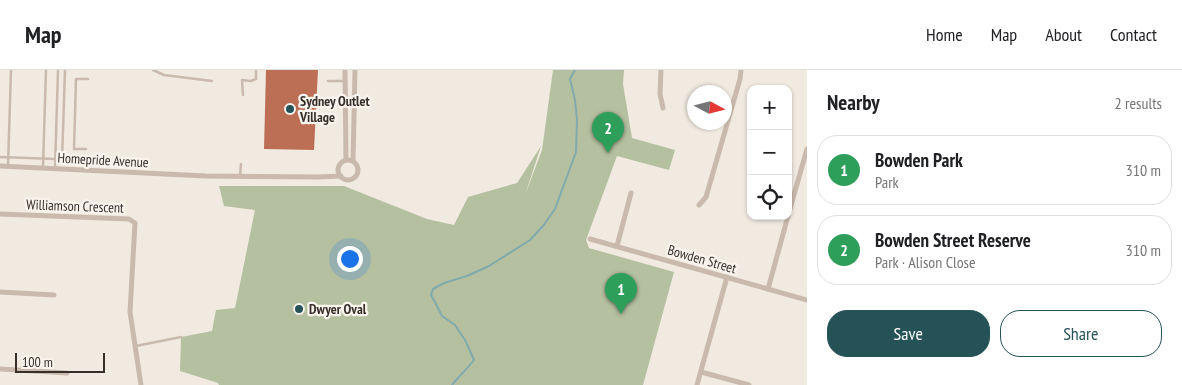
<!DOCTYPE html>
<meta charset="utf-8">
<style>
:root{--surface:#fff;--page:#f6f6f6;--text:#202124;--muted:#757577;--line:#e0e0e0;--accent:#245257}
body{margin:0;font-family:"PT Sans Narrow",sans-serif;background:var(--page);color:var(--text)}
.controls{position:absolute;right:15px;top:15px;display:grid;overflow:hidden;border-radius:10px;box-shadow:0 1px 4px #0004}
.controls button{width:45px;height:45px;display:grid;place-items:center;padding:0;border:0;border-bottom:1px solid var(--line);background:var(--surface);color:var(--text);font:25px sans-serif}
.compass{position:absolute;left:687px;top:15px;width:45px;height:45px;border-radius:50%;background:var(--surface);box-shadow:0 1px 4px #0004;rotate:97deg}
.scale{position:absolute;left:15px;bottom:12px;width:90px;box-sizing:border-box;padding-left:5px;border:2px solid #382f2b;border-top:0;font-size:14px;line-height:18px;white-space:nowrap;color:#382f2b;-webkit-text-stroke:4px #f9f4ed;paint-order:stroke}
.you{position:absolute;left:349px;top:188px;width:18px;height:18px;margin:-12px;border:4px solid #fff;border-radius:50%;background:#1a73e8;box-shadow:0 0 0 8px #1a73e833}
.badge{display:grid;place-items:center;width:32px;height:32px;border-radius:50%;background:var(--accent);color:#fff;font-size:16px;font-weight:700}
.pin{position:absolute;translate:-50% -41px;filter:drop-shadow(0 1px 2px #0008)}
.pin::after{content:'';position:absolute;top:26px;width:18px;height:15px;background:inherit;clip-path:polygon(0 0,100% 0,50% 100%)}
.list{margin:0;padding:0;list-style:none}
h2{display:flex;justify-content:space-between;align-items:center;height:65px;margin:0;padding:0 20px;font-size:21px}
h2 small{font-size:16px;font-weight:400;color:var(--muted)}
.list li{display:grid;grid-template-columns:32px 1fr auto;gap:15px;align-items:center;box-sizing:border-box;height:70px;margin:0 10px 10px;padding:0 10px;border:1px solid var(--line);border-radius:20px}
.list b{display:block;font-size:19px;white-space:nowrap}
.list p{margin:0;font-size:16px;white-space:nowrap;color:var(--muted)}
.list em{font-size:16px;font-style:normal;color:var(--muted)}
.actions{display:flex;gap:10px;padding:15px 20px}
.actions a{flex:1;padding:11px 0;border:1px solid var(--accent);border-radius:20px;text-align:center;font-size:18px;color:var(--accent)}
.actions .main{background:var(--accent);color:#fff}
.icon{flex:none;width:28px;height:28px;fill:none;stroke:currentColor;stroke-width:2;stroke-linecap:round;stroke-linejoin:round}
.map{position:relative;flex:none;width:807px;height:315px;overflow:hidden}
header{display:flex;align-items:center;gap:30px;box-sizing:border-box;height:70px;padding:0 25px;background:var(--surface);border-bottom:1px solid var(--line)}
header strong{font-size:24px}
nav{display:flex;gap:28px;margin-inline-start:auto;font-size:18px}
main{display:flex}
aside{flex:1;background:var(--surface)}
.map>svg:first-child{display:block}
</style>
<header>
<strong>Map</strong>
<nav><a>Home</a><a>Map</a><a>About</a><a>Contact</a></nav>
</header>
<main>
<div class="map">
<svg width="807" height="315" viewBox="0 0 807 315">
<rect width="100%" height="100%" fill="#f1eae1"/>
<path fill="#b5c0a1" d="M553 0H624L623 14 632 68 675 80 669 100 617 86 586 170 589 178 674 202 643 315H219L218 313 180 301 181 267 212 261 216 240 235 238 255 140 224 136 219 116H344L427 149 454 155 468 127 517 113 541 76 525 125 542 80Z"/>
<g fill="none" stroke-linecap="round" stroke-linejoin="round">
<path stroke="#82aaac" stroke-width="2" d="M452 315C459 306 467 299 474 290L465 270 455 255 442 246 435 232 431 225 433 219 444 213 467 206 489 196 530 170 543 156 555 139 576 82 577 50 575 30 570 9 575 0"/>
</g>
<path fill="#bc6f54" d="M266 0H318L314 80 264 79Z"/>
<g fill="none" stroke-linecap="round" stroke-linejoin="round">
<g stroke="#c9baad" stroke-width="2.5">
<path d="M153 0 164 5 212 11"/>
<path d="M328 11H344"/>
<path d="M243 25 242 10 251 11 256 9V0"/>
<path d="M86 79H74L76 9H88"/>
<path d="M0 87 55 89"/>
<path d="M62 91 65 0"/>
<path d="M8 96 11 0"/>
<path d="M43 97 46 0"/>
<path d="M55 98 58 0"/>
<path d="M240 106 241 94"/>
<path d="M136 276 181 267"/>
</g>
<g stroke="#c9baad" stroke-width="5">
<path d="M345 0 346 90"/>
<path d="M661 0 660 24 663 38"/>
<circle cx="348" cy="100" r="10"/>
<path d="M353 91 355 0"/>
<path d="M0 96 206 106 318 107 341 106"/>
<path d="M699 135 706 127 740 9 741 0"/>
<path d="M0 144 129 149 135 153 130 242 141 315"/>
<path d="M788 146 807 79"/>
<path d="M590 169 807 230"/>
<path d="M617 176 631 123"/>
<path d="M768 219 788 146"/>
<path d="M0 222 54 225"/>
<path d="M0 299 67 303"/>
<path d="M701 302 749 315"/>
<path d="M697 315 727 207"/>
</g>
</g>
<g fill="#245257" stroke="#f9f4ed" stroke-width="2">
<circle cx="290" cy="39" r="5"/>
<circle cx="299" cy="239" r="5"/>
</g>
<g text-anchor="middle" stroke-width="4.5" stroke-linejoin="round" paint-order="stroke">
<g font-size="14" font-weight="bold" fill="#382f2b" stroke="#f9f4ed" text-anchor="start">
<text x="300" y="36">Sydney Outlet<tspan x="300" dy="16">Village</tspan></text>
<text x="309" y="244">Dwyer Oval</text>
</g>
<g font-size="14" fill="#382f2b" stroke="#f9f4ed">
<text transform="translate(103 90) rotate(3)" y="5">Homepride Avenue</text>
<text transform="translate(75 136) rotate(2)" y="5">Williamson Crescent</text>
<text transform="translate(702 189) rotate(16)" y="5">Bowden Street</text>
</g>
</g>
</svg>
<div class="controls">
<button>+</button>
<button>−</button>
<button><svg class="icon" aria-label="locate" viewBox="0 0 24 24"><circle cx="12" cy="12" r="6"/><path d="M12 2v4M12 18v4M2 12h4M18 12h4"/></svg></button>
</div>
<svg class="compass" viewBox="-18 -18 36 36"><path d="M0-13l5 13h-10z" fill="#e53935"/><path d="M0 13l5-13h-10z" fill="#757577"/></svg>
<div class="scale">100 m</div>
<div class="you"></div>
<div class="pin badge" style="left:621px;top:244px;background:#2e9e5b">1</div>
<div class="pin badge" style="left:608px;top:83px;background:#2e9e5b">2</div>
</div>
<aside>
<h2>Nearby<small>2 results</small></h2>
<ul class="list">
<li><span class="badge" style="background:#2e9e5b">1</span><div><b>Bowden Park</b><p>Park</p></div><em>310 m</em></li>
<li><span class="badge" style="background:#2e9e5b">2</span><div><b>Bowden Street Reserve</b><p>Park · Alison Close</p></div><em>310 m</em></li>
</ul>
<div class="actions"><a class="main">Save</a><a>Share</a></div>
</aside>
</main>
